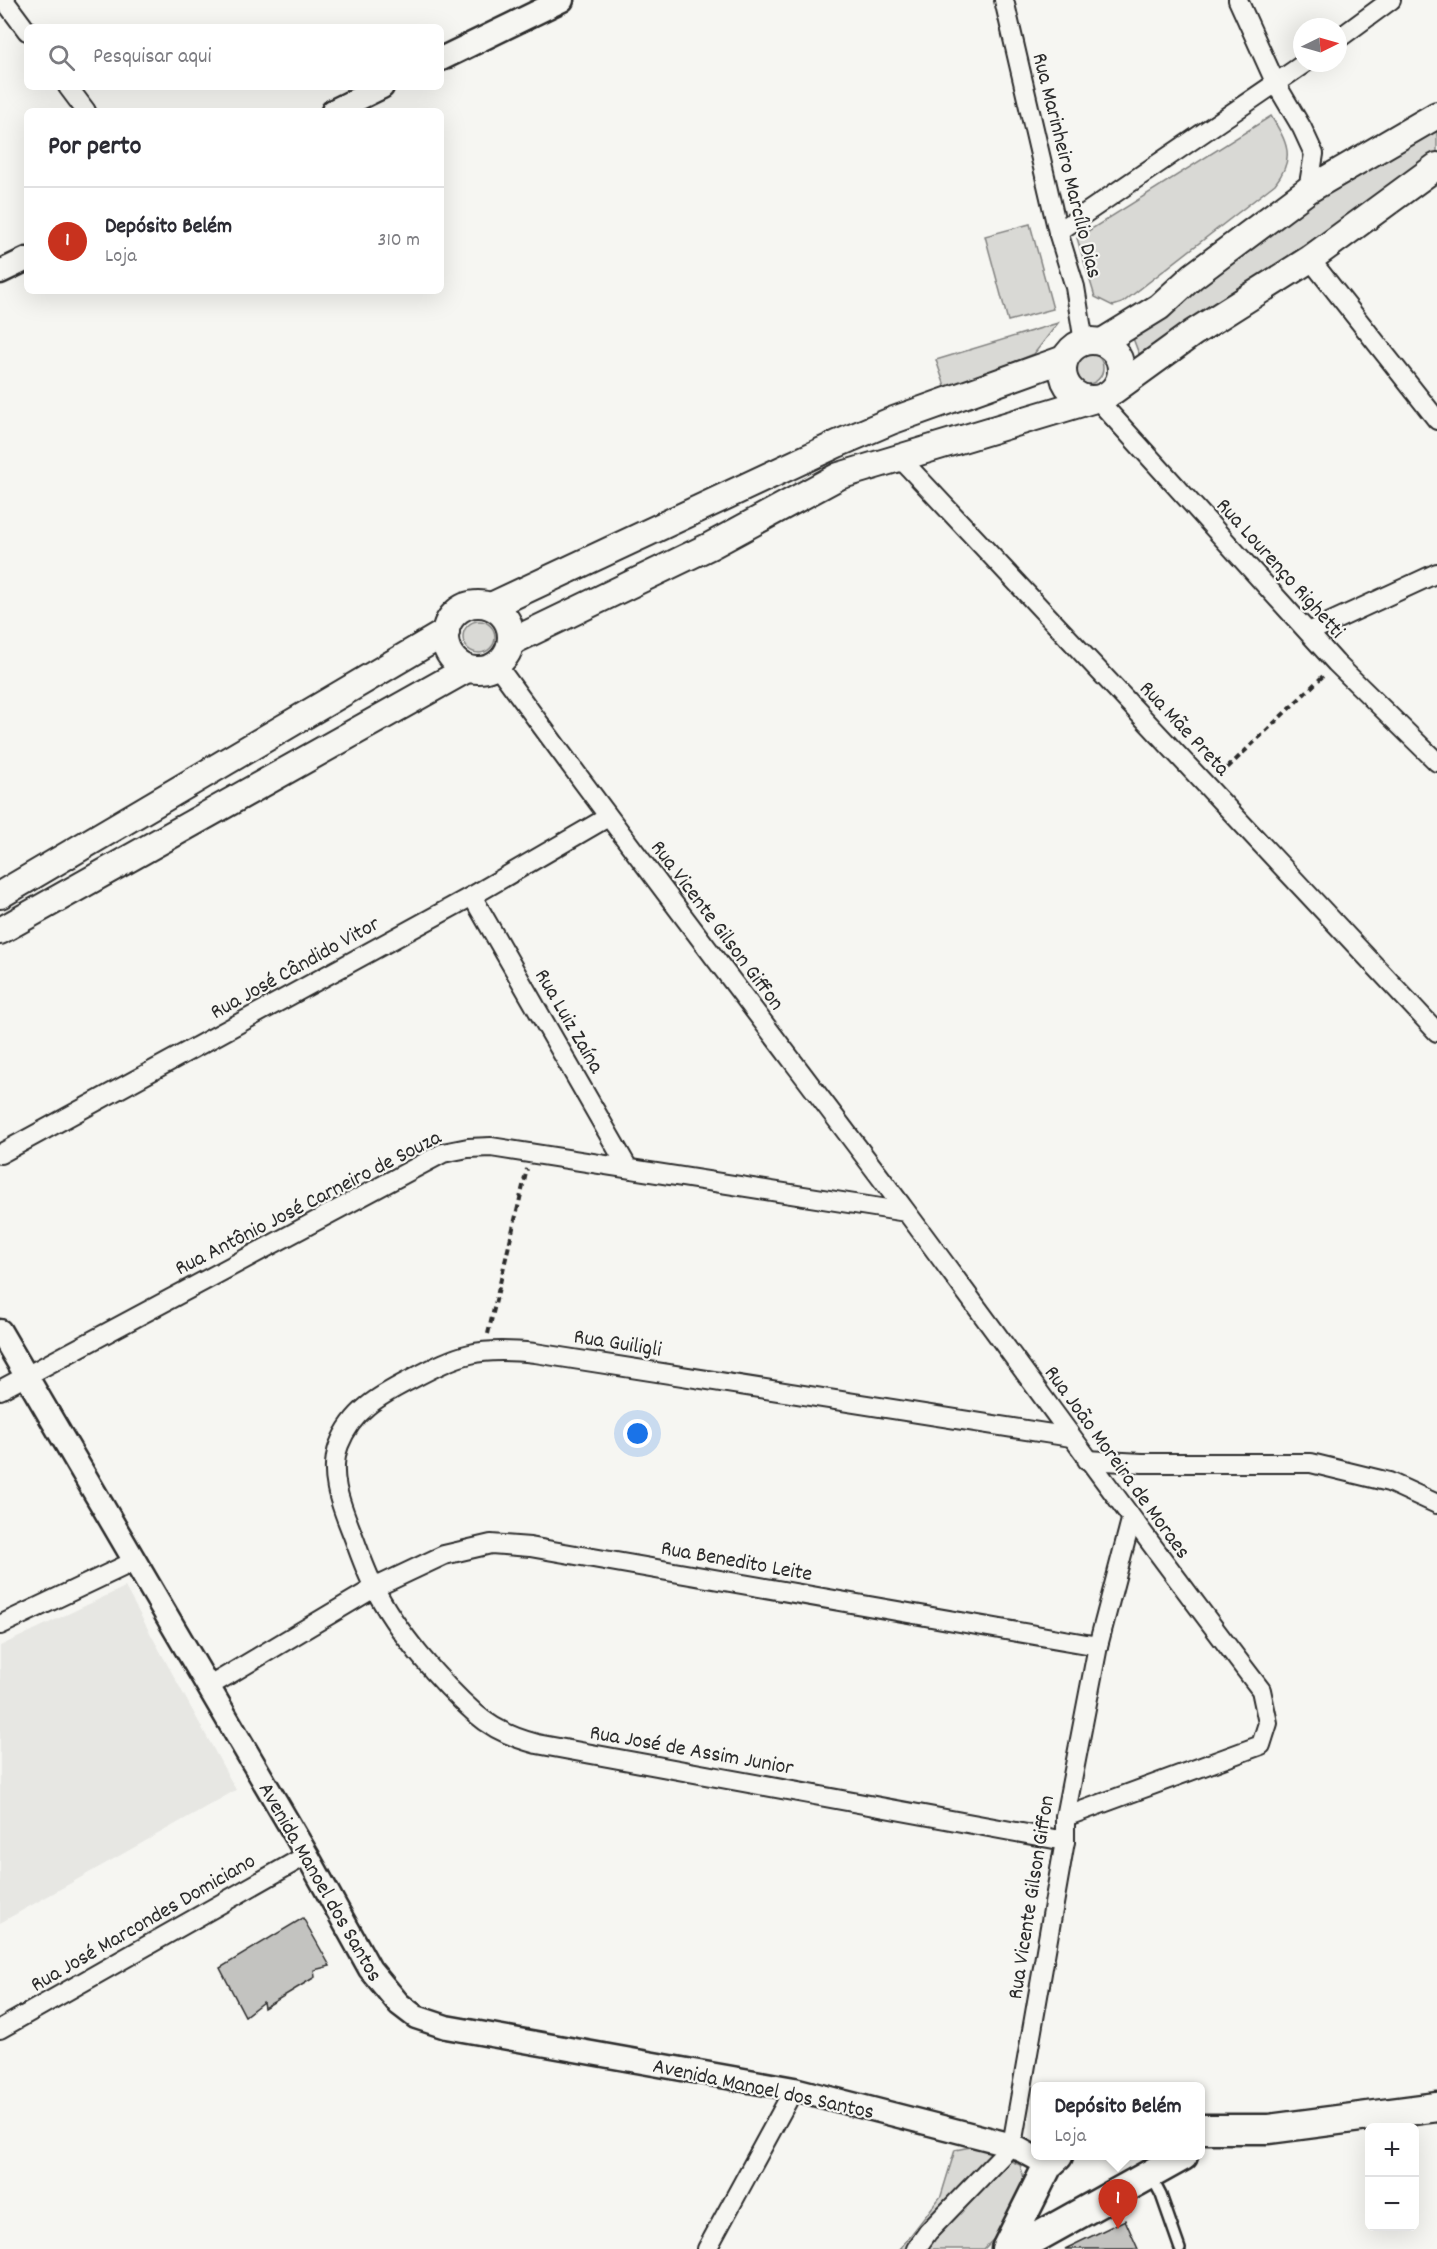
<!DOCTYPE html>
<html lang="pt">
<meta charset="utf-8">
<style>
:root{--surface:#fff;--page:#f2f2f3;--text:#2b2b33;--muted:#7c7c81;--line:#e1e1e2;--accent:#c8321e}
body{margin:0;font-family:Dekko,sans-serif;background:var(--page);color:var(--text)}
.controls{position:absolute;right:18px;bottom:18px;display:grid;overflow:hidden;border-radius:9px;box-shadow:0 6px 24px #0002}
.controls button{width:54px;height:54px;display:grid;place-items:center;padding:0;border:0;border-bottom:2px solid var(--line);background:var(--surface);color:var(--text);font:30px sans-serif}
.compass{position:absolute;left:1293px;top:18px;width:54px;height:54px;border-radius:50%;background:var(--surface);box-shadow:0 6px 24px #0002;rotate:85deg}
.you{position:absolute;left:638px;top:1434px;width:21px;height:21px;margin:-15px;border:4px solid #fff;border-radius:50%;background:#1a73e8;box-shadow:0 0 0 9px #1a73e833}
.badge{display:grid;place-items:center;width:39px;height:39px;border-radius:50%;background:var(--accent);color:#fff;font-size:20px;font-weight:700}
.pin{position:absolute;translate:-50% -50px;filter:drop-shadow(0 2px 3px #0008)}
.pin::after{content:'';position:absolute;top:32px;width:21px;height:18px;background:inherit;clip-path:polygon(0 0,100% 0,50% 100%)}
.popup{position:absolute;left:1031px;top:2082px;width:174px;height:78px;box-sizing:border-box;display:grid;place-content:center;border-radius:9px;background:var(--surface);filter:drop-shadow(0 2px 4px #0005);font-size:20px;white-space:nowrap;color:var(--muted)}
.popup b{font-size:22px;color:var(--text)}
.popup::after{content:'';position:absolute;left:50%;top:100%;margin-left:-12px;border:12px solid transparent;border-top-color:var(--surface)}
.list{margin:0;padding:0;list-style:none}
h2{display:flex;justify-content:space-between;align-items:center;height:78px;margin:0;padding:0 24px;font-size:26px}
h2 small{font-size:20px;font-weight:400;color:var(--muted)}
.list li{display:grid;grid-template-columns:39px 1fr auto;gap:18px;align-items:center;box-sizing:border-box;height:108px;padding:0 24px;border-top:2px solid var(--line)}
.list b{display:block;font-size:22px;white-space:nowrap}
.list p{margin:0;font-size:20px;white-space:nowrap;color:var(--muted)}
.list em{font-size:20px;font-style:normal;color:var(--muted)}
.icon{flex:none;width:33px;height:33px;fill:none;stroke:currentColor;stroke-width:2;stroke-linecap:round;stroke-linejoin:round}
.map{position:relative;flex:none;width:1437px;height:2249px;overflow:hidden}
.search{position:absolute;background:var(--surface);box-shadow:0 6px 24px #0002;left:24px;top:24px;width:420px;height:66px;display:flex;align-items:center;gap:15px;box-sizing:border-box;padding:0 21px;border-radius:9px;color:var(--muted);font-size:22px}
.panel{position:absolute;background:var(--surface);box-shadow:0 6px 24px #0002;left:24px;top:108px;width:420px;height:186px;border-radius:9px}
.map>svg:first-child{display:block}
</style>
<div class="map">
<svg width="1437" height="2249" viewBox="0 0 1437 2249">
<rect width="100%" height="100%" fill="#f6f6f2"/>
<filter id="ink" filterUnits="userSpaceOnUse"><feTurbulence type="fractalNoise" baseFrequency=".0167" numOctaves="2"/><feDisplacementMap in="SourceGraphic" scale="12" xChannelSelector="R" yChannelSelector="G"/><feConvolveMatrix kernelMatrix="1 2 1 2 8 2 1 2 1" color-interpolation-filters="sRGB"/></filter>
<g filter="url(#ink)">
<path fill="#e7e7e3" d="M125 1587 236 1790 0 1923V1646Z"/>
<g fill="#d9d9d5" stroke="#828280" stroke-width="1.5">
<path d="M1271 116C1287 142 1296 158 1275 184L1122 303 1113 306 1095 297 1077 238Z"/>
<path d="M1437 128V154L1340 222 1139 354 1131 333 1168 313 1228 265 1317 200Z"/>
<path d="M1030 224 1053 309 1008 321 985 236Z"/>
<path d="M1058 323 1034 354 946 389 936 360Z"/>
<circle cx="1087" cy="368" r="16"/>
<circle cx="479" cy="637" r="16"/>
<path d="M976 2146 1020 2165C1037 2210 1013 2218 984 2249H900L941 2196 955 2150Z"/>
</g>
<g fill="#c3c3c0" stroke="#2b2b2b" stroke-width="1.5">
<path d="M303 1918 330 1966 314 1970 315 1977 264 2008 263 2002 245 2016 220 1968Z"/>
<path d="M1125 2220 1138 2249H1065Z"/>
</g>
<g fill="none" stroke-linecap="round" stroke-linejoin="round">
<defs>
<path id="service" d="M1151 2176 1161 2195 1180 2249"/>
<g id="minor">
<path d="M4 0 27 31"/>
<path d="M1004 0 1058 232 1075 287 1084 342"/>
<path d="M1238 0 1276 84 1302 128 1314 154 1308 190"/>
<path d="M1338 39 1391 0"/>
<path d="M68 87 86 111"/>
<path d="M1058 232 1305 63"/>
<path d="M1310 259 1437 420"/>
<path d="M1097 399 1336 663 1437 762"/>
<path d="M899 457 1437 1032"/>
<path d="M1309 632 1437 573"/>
<path d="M496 664C630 848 768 1028 905 1210 1024 1370 1140 1532 1261 1690L1268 1723 1261 1745 1065 1817"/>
<path d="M472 896 628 1168"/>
<path d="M0 1154 472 896 608 817"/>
<path d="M0 1390 443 1153 468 1148 491 1147 906 1212"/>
<path d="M1087 1460 1142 1463H1311L1389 1482 1437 1504"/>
<path d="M0 1625 135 1561"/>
<path d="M208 1687 374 1588 444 1555 491 1544 530 1547 1098 1646"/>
<path d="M1065 1841 537 1744C514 1738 494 1730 476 1714 440 1682 396 1631 374 1587 365 1570 359 1551 352 1533 341 1505 328 1475 339 1445 352 1411 379 1396 410 1380 461 1353 477 1347 535 1353L1071 1437"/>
<path d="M0 2029 307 1855"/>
<path d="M707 2249 794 2089"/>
<path d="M916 2249 928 2232 1012 2145 1065 1841V1817L1098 1646 1131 1520"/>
</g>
<g id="tertiary">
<path d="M441 59 562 0"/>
<path d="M333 111 382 87"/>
<path d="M0 272 27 259"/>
<path d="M0 1331 307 1855 370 1969 399 2004 416 2017 446 2027 794 2089 1012 2145 1048 2165"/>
</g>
<g id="secondary">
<circle cx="1092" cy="370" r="29"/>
<path d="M1102 342 1159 307 1193 276 1308 190 1437 115"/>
<path d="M1113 391 1193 333 1310 259 1437 166"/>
<circle cx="478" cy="637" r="33"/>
<path d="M491 606 837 444 891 421 1064 359"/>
<path d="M511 642 710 546 839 476 1092 400"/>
<path d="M0 895 446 632"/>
<path d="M0 931 467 669"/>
</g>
<g id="primary">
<path d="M1200 2129H1269L1437 2107"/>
<path d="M1006 2249 1048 2165 1058 2156"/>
<path d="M1016 2249 1183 2156"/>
</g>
</defs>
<use href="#service" stroke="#2b2b2b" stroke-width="14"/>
<use href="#minor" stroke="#2b2b2b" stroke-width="22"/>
<use href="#tertiary" stroke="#2b2b2b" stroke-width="27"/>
<use href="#secondary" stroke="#2b2b2b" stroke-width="30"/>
<use href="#primary" stroke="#2b2b2b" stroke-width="33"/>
<g stroke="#2b2b2b" stroke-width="4" stroke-dasharray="6 4.5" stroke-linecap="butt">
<path d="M1220 775 1323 676"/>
<path d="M488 1334 527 1169"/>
</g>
<use href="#service" stroke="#f6f6f2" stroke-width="9"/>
<use href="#minor" stroke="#f6f6f2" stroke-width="18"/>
<use href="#tertiary" stroke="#f6f6f2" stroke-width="22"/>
<use href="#secondary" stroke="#f6f6f2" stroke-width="26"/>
<use href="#primary" stroke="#f6f6f2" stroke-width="28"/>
</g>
</g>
<g text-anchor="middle" stroke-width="4.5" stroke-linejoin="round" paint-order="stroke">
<g font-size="22" fill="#2b2b2b" stroke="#f6f6f2">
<text transform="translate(1069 165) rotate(76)" y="8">Rua Marinheiro Marcílio Dias</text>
<text transform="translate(1282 567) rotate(48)" y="8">Rua Lourenço Righetti</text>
<text transform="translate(1186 727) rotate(47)" y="8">Rua Mãe Preta</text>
<text transform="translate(719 924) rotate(53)" y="8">Rua Vicente Gilson Giffon</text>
<text transform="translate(294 966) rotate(-29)" y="8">Rua José Cândido Vitor</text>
<text transform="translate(571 1020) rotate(60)" y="8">Rua Luiz Zaína</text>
<text transform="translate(307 1201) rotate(-27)" y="8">Rua Antônio José Carneiro de Souza</text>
<text transform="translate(618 1341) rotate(9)" y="8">Rua Guiligli</text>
<text transform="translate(1119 1461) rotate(54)" y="8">Rua João Moreira de Moraes</text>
<text transform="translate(737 1559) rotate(10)" y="8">Rua Benedito Leite</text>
<text transform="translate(692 1748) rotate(10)" y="8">Rua José de Assim Junior</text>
<text transform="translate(322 1881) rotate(60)" y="8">Avenida Manoel dos Santos</text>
<text transform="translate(1029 1897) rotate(-81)" y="8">Rua Vicente Gilson Giffon</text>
<text transform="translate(142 1921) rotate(-30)" y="8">Rua José Marcondes Domiciano</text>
<text transform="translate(764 2087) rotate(12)" y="8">Avenida Manoel dos Santos</text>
</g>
</g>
</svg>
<div class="controls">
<button>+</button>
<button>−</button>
</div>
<svg class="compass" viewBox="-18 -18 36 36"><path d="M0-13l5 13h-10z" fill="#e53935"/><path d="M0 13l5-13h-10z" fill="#7c7c81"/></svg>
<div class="you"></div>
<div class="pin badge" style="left:1118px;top:2229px">1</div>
<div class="popup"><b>Depósito Belém</b>Loja</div>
<div class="search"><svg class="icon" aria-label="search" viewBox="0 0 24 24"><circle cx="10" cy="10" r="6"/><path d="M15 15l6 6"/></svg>Pesquisar aqui</div>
<section class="panel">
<h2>Por perto<small></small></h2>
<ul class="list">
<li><span class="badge">1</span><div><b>Depósito Belém</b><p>Loja</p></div><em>310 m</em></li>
</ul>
</section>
</div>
